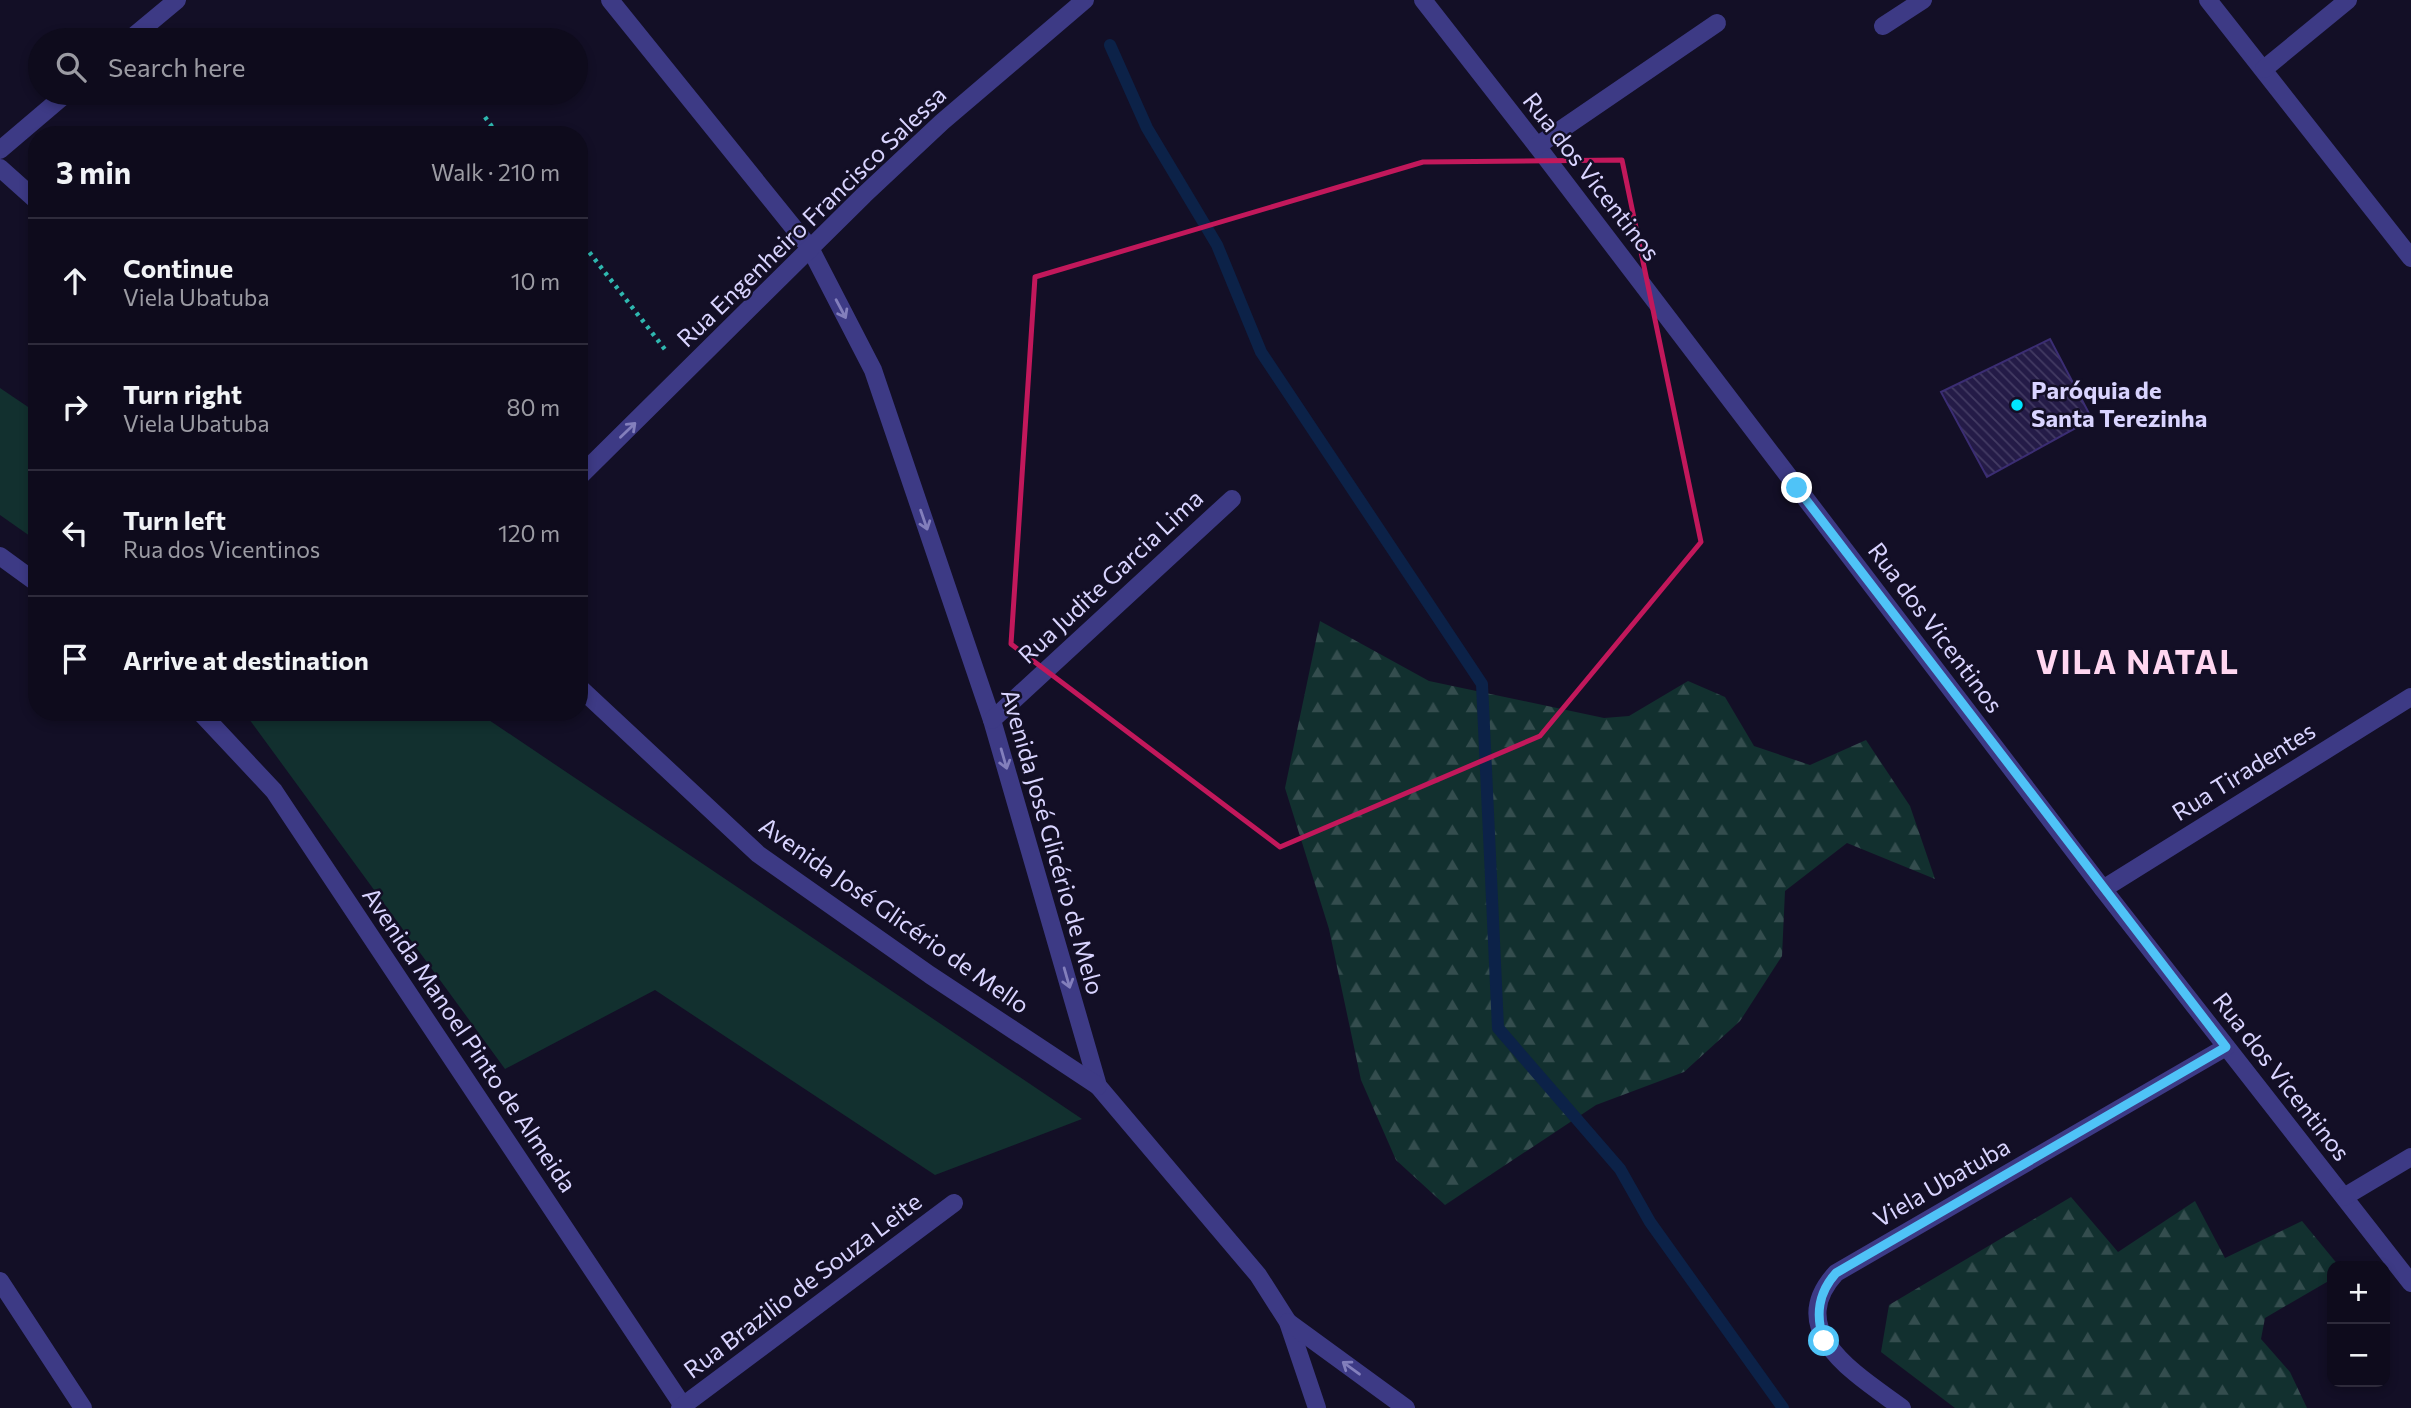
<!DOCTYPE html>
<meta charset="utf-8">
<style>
:root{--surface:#0e0b1c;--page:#171425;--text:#f1f3f6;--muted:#9b9ba3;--line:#2e2b3b}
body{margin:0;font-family:Commissioner,sans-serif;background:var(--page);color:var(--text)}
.controls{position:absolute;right:21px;bottom:21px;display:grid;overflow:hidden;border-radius:14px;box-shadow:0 4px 10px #0003}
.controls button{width:63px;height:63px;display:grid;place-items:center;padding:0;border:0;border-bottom:2px solid var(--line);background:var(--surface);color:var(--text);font:35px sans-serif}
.stop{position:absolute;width:21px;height:21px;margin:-16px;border:5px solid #4fc3f7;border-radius:50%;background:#fff}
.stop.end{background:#4fc3f7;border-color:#fff;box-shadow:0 2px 7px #0008}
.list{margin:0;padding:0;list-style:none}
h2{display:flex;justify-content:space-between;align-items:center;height:91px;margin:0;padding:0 28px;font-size:30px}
h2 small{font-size:23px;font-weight:400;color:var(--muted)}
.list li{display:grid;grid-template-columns:46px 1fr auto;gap:21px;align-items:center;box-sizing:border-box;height:126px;padding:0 28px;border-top:2px solid var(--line)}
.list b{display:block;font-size:26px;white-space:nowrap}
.list p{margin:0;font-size:23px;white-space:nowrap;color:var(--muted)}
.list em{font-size:23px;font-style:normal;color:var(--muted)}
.icon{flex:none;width:38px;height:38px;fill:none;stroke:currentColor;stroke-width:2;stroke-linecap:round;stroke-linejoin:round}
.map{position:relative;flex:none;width:2411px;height:1408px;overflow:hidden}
.search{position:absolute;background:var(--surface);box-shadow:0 4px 10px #0003;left:28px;top:28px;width:560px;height:77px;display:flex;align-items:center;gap:18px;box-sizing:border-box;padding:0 24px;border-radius:38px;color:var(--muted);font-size:26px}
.panel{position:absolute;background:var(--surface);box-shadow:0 4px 10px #0003;left:28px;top:126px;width:560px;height:595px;border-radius:28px}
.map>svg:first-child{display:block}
</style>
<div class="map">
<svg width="2411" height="1408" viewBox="0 0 2411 1408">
<defs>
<pattern id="forest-firs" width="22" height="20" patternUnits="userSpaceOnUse" patternTransform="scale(1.75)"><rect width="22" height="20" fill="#12302f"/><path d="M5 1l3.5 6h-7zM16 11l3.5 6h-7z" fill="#344d4e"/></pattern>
<pattern id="building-back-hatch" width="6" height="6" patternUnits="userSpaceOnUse" patternTransform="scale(1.75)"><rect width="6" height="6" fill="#241b47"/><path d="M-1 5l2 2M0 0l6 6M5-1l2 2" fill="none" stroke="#433b63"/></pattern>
</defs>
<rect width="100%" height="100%" fill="#130f26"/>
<g fill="#12302f">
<path d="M0 388 37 413V541L0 515Z"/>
<path d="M244 712H477L1082 1119 935 1175 655 990 505 1069Z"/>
</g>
<g fill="url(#forest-firs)">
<path d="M1320 621 1429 681 1604 718 1629 716 1688 681 1725 697 1754 746 1810 765 1866 740 1910 806 1935 879 1847 843 1785 891 1782 956 1740 1021 1684 1072 1596 1105 1445 1205 1396 1160 1361 1080 1329 929 1285 788Z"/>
<path d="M2071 1197 2118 1252 2195 1201 2225 1258 2302 1221 2339 1266H2332V1279L2265 1318 2261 1339 2290 1372 2307 1408H1955L1881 1352 1889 1305Z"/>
</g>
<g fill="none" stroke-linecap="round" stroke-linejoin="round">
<path stroke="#0c2248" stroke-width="12" d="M1110 45 1147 128 1217 245 1261 352 1482 684 1498 1028 1620 1169 1650 1222 1783 1408"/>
</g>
<path fill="url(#building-back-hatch)" stroke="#3b2d73" stroke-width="2" d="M2050 339 2092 419 1987 477 1941 392Z"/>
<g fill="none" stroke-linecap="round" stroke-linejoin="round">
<g stroke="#2fb8b0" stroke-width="4.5" stroke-dasharray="3.5 5" stroke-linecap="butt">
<path d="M485 117 498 135"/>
<path d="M579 239 667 352"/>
</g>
<g stroke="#3d3a85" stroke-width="18">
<path d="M610 0 810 248 873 370 992 720 1098 1086 1258 1275 1288 1322 1317 1408"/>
<path d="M1423 0 1537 146 2103 889 2411 1283"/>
<path d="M2208 0 2411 258"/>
<path d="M1883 26 1923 0"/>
<path d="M129 40 177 0"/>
<path d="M2264 69 2348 0"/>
<path d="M1537 146 1717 23"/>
<path d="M0 150 67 93"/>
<path d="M0 168 37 201"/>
<path d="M579 477 864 195 942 122 1085 0"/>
<path d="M0 556 37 583"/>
<path d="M579 687 758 854 930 975 1098 1086"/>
<path d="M200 712 274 791 683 1406"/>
<path d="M992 720 1232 499"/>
<path d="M2103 889 2411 697"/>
<path d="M2344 1197 2411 1157"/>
<path d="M0 1281 83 1408"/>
<path d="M1288 1322 1406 1408"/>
<path d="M680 1408 954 1203"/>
<path d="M1902 1408C1859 1376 1782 1332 1836 1273L2226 1047"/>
</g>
</g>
<defs><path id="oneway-shaft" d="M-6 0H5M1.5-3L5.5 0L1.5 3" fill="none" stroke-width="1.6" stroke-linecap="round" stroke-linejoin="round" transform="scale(1.75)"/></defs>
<g stroke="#837fbc">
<use href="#oneway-shaft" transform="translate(841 309) rotate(62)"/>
<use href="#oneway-shaft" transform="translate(628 430) rotate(-44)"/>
<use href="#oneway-shaft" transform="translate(924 520) rotate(71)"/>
<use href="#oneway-shaft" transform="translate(1004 759) rotate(74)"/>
<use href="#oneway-shaft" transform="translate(1067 978) rotate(74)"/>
<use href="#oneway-shaft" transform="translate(1351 1368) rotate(-144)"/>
</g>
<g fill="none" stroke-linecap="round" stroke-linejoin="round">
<path stroke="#4fc3f7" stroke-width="9" d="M1797 488 2226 1047 1836 1273C1818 1293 1815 1315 1824 1341"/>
</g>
<path fill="none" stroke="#c2185b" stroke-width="5" stroke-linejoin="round" d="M1622 160 1701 542 1540 736 1280 847 1011 644 1035 277 1423 162Z"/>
<circle fill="#00e5ff" stroke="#130f26" stroke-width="2.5" cx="2017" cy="405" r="7"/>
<g text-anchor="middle" stroke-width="5" stroke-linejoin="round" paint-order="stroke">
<g font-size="24" fill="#d9d4ff" stroke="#130f26">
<text transform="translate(1591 177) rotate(52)" y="8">Rua dos Vicentinos</text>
<text transform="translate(812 217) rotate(-44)" y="8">Rua Engenheiro Francisco Salessa</text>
<text transform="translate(1111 577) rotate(-43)" y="8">Rua Judite Garcia Lima</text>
<text transform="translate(1935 628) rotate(53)" y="8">Rua dos Vicentinos</text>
<text transform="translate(2244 772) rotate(-32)" y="8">Rua Tiradentes</text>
<text transform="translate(1052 842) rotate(74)" y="8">Avenida José Glicério de Melo</text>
<text transform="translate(894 916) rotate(35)" y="8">Avenida José Glicério de Mello</text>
<text transform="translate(469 1040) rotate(56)" y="8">Avenida Manoel Pinto de Almeida</text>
<text transform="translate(2281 1077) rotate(52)" y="8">Rua dos Vicentinos</text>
<text transform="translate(1942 1183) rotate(-30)" y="8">Viela Ubatuba</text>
<text transform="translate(803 1286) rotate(-37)" y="8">Rua Brazilio de Souza Leite</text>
</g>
<g font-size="24" font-weight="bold" fill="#d9d4ff" stroke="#130f26" text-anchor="start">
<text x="2031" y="399">Paróquia de<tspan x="2031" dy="28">Santa Terezinha</tspan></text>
</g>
<g font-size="32" font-weight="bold" letter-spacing="2" fill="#ffd6f0" stroke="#130f26">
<text x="2138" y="674">VILA NATAL</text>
</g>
</g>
</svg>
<div class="controls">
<button>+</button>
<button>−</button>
</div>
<div class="stop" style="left:1824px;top:1341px"></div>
<div class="stop end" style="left:1797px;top:488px"></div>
<div class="search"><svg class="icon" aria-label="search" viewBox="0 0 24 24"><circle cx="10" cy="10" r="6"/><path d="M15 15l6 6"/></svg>Search here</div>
<section class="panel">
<h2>3 min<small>Walk · 210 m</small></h2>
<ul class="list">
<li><svg class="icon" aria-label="ahead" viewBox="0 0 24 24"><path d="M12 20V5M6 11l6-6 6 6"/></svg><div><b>Continue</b><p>Viela Ubatuba</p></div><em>10 m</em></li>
<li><svg class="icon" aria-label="right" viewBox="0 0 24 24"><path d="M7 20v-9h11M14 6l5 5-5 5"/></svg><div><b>Turn right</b><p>Viela Ubatuba</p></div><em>80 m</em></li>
<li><svg class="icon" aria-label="left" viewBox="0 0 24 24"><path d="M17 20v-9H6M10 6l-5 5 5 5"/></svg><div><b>Turn left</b><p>Rua dos Vicentinos</p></div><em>120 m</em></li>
<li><svg class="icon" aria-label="arrive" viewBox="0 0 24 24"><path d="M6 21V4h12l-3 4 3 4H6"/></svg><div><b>Arrive at destination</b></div></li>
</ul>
</section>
</div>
